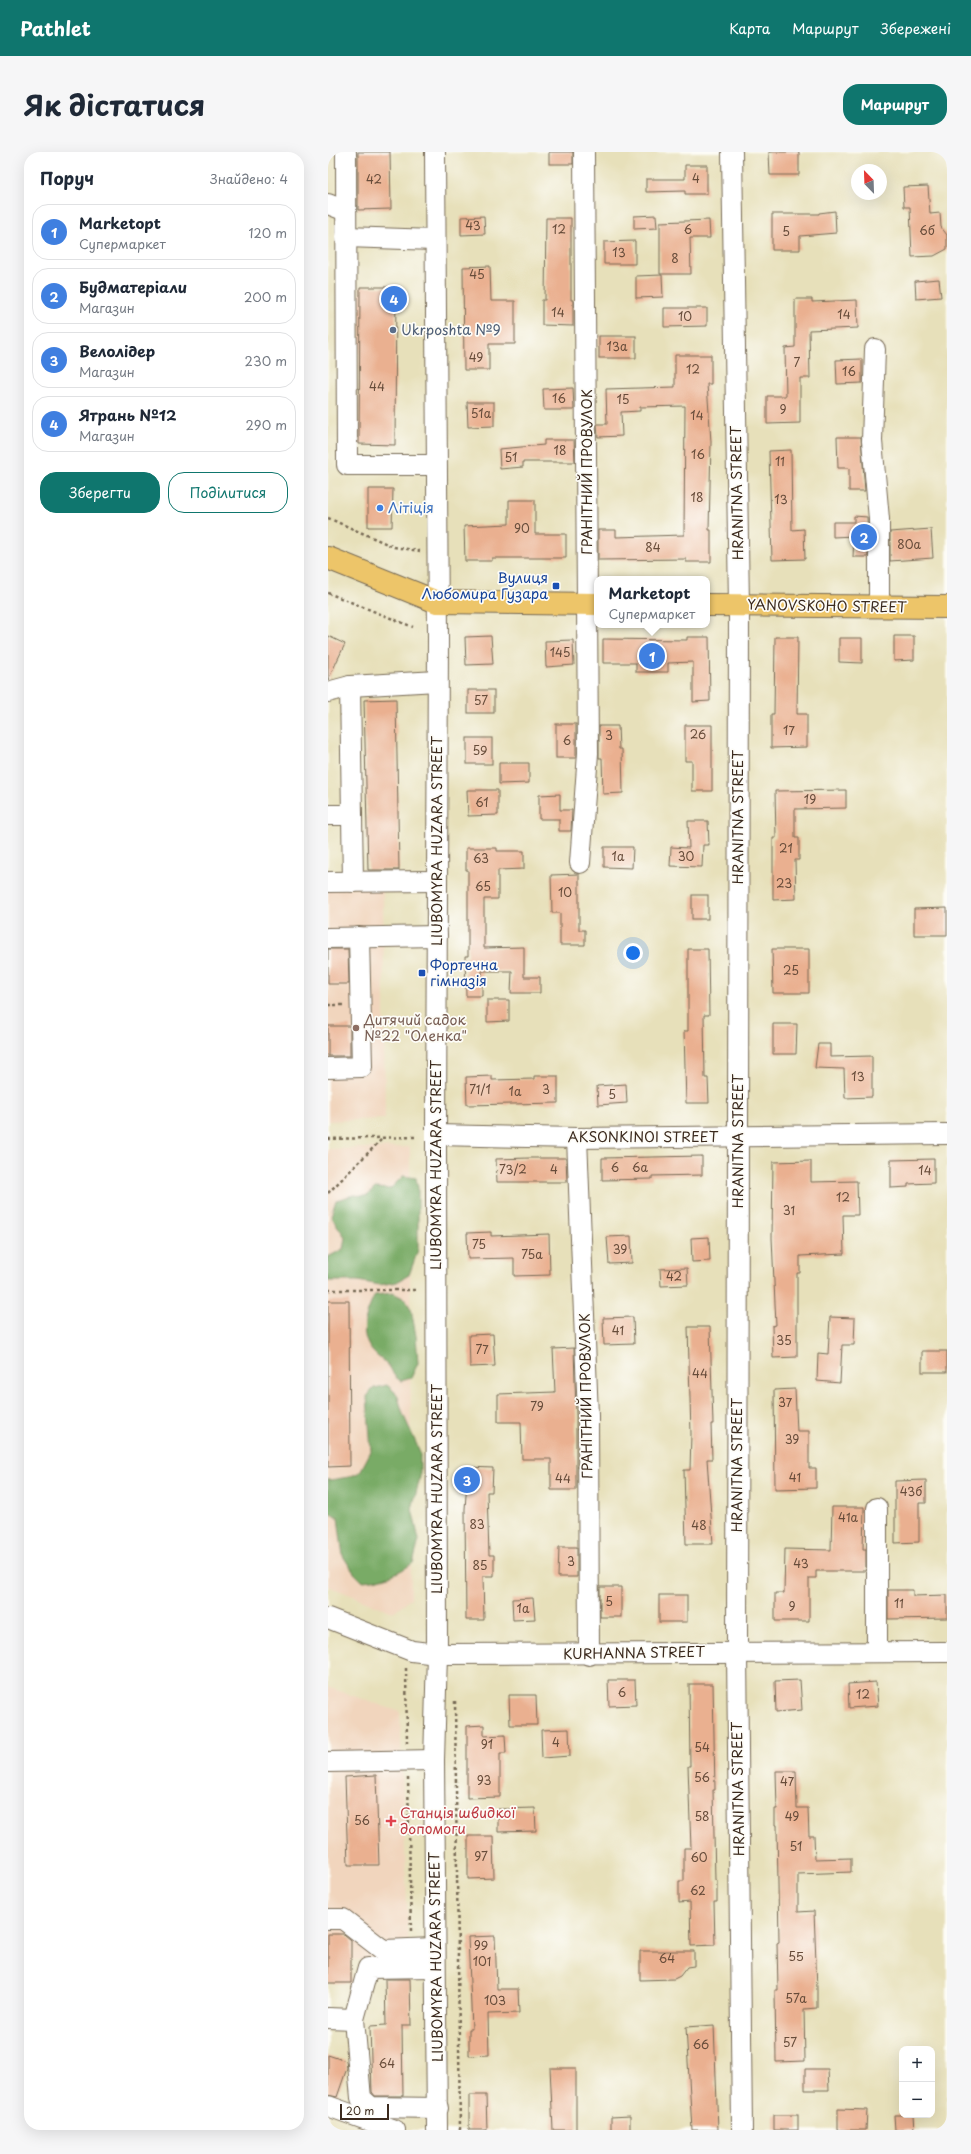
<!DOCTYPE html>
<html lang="uk">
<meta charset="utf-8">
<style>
:root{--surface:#fff;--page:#f6f6f7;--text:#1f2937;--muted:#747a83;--line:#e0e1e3;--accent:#0f766e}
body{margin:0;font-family:"Playpen Sans",sans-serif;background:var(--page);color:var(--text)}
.controls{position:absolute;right:12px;bottom:12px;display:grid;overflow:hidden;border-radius:8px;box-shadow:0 4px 16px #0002}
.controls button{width:36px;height:36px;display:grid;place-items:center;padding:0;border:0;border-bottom:1px solid var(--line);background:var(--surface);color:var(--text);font:20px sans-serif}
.compass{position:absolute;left:523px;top:12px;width:36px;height:36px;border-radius:50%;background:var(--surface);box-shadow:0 4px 16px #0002;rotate:337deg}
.scale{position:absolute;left:12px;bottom:10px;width:49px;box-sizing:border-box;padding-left:4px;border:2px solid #3b2a1e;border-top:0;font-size:11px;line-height:14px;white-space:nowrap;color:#3b2a1e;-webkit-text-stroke:3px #fdfcf7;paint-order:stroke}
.you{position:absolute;left:305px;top:801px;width:14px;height:14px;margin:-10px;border:3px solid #fff;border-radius:50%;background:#1a73e8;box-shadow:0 0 0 6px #1a73e833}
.badge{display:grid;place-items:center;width:26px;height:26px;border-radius:50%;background:var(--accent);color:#fff;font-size:13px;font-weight:700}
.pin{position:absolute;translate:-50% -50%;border:2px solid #fff;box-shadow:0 1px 4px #0006}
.popup{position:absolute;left:266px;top:424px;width:116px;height:52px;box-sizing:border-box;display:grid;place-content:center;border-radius:8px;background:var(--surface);filter:drop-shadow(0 1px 3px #0005);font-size:13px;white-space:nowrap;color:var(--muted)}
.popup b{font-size:15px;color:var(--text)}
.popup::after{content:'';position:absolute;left:50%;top:100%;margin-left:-8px;border:8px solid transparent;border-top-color:var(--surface)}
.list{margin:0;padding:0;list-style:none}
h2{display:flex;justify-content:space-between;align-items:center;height:52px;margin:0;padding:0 16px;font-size:17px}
h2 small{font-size:13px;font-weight:400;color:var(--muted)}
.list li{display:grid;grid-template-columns:26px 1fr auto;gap:12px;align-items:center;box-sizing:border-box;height:56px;margin:0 8px 8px;padding:0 8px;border:1px solid var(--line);border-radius:16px}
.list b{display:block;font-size:15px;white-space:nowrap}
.list p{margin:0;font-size:13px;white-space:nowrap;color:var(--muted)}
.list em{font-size:13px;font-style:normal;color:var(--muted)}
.actions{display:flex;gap:8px;padding:12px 16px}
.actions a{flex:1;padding:9px 0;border:1px solid var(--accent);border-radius:16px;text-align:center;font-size:14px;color:var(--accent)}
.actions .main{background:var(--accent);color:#fff}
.map{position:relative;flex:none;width:619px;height:1978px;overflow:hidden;border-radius:16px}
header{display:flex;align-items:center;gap:24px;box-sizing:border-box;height:56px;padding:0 20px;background:var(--accent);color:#fff}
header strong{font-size:19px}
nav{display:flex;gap:22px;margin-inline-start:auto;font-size:14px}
.intro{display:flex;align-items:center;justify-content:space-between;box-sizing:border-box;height:96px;padding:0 24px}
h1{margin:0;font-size:28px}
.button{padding:10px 18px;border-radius:16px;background:var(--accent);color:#fff;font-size:14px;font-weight:700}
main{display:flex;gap:24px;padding:0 24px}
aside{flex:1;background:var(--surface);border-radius:16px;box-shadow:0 4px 16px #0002}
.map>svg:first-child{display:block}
</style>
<header>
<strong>Pathlet</strong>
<nav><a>Карта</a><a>Маршрут</a><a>Збережені</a></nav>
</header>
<div class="intro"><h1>Як дістатися</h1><a class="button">Маршрут</a></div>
<main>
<aside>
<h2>Поруч<small>Знайдено: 4</small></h2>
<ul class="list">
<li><span class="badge" style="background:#3f7fe0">1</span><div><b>Marketopt</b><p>Супермаркет</p></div><em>120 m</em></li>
<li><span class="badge" style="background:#3f7fe0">2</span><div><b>Будматеріали</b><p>Магазин</p></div><em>200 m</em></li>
<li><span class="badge" style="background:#3f7fe0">3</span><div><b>Велолідер</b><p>Магазин</p></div><em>230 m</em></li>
<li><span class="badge" style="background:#3f7fe0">4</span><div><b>Ятрань №12</b><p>Магазин</p></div><em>290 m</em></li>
</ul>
<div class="actions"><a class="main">Зберегти</a><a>Поділитися</a></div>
</aside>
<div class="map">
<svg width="619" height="1978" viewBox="0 0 619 1978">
<rect width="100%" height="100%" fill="#fdfcf7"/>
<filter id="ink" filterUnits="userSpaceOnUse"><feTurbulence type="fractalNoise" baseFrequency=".025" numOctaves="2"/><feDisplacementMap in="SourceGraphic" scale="8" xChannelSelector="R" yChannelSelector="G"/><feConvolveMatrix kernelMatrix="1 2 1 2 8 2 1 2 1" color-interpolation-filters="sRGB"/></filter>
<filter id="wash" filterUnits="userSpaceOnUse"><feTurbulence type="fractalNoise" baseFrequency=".012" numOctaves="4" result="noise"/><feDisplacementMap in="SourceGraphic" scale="16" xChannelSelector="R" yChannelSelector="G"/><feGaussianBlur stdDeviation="0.9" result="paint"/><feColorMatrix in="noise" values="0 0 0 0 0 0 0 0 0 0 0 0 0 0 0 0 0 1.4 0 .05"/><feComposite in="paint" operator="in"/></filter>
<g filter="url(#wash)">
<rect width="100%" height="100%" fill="#e7e0ba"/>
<g fill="#f1d5bd" fill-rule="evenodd">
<path d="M55 735 57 967 0 969V736Z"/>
<path d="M82 995 83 1446 65 1460 0 1434V997Z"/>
<path d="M0 1535 72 1560 81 1808H23V1782H0ZM48 1624 50 1713H20L17 1625Z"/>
</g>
<g fill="#79ab66" stroke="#5a6a42">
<path d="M75 1024 88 1026 90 1036V1098L81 1123 69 1130 52 1133 30 1129H0V1105L15 1097 17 1085 3 1064 8 1048 26 1043 39 1044 47 1036 62 1037Z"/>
<path d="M65 1141 77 1147 83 1157 88 1184 90 1211 83 1226 73 1229C63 1223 66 1220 60 1213 57 1209 51 1206 48 1203 29 1185 37 1163 47 1143Z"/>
<path d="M59 1233 69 1242 75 1262 92 1300V1325L84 1357 91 1388 85 1411C68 1423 54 1428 34 1429L26 1421 15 1404 10 1366 0 1359V1326L2 1328 21 1325 32 1320 43 1299 39 1245 43 1237Z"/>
</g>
<g id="blocks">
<g fill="#eab090">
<path d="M30 0H62L63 57 30 58Z"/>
<rect x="221" y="0" width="24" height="12"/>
<path d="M441 0H471V23H442Z"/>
<path d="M357 13H379V42H357V39L318 40V27H357Z"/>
<path d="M600 34 602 62 612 61 613 75 619 83V97L606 104 584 105 582 55H576L575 35Z"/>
<path d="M507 59 508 81 472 84V98H444V62H491V61Z"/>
<path d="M328 63 329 76 306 77V64Z"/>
<path d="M156 64 157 82 133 83V65Z"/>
<path d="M218 66H243V148H245V174L214 173V148H217Z"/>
<path d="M381 68 382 86H362L363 122H332V70Z"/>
<path d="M307 89V112H276V90Z"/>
<path d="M162 114 163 149H187V192H161V218H136L135 115Z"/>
<path d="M334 123 335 145 308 146V124Z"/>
<path d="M611 127 613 145 588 147 587 129Z"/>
<path d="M32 135H68L67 293 31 292Z"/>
<path d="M467 147H484V150L529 148 530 176 481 178 482 226H472V271L439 272V244H458L457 196 467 195Z"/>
<path d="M336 156H379V174L336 175Z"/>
<rect x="271" y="184" width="37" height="22"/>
<path d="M347 203H383V232H379L383 290 381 378H383V410H358V407L270 408V378H288V385L356 383 357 254 312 255V259L293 260 294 284 270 285 269 272H279L278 237 347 235Z"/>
<path d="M534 207V231L509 232 508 208Z"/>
<path d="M245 236 246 258H216L215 237Z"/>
<path d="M139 250H166V274L140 275Z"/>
<path d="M509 285H533L537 339H521V316H510Z"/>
<path d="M216 288H246L247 310H195V315L172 317 171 297 216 293Z"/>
<path d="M463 298 464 378 476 377 477 407 444 408 441 299Z"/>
<path d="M40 337H65L64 375H40Z"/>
<path d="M181 348H207V382H238V406H164V409H137L136 374 181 372Z"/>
<path d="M526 364 539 365 540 405H525L526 384 505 385V370H526Z"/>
<path d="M603 377 605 406 562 409V380Z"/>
<path d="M0 484 17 492 0 528Z"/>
<path d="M163 484 165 512 138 513 137 485Z"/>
<path d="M566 484H586V508L566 509Z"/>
<path d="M359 485H381L382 549 365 550V510L340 511V520H308V511H275V487L359 488Z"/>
<path d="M447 485H470L469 562H479V595L443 596V562H446Z"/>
<path d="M511 486H534V511L511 510Z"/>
<path d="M245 488 246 513 218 515 217 489Z"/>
<rect x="140" y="538" width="26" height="23"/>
<path d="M68 547 71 718H40L36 548Z"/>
<rect x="228" y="572" width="20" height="34"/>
<path d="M357 573H384V639H364V609H357Z"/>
<path d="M271 574H290L291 597H294L295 641 275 642 274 606H271Z"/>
<rect x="139" y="586" width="25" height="26"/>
<path d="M171 611H201V631L171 632Z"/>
<path d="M139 638H170V663L140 664Z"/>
<path d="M518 638V656L467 657V686H471V708H467L468 747 445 748V686H448L447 639Z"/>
<path d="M232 642V658H244L243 679H231V667H211V643Z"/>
<path d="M360 669H380L381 693H375L374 715 342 714 343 695 361 696Z"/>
<path d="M276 695H305L304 716 276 715Z"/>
<path d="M138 696H169V699H196V717L170 718V747H156V796L196 795V825H212V841H183L184 819H154V844H138L137 804H140V718H138Z"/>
<path d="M251 722V778H257V793H232V761H224L223 723Z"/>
<rect x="364" y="743" width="16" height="24"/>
<path d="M619 756V783H586V757Z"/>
<path d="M0 797H20L21 832H0Z"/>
<path d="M360 797H380L381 863H376L377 926H380L381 951H358L356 879H360Z"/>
<path d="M444 797H481V841H445Z"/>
<path d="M159 848H181V869L159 870Z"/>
<path d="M445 872H469L468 902H445Z"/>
<rect x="0" y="874" width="22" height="30"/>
<path d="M490 892H502V905L544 904V945L517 946 516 917 487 916Z"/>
<path d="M164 924V928L206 927V924H230V951L139 953 138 925Z"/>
<path d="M298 932 299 951 270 953 269 934Z"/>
<path d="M374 1004V1023L324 1024V1027L274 1028V1006Z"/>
<path d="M201 1006H238L239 1030H169L168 1007Z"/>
<path d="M606 1007V1031L580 1032V1035L563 1036V1008Z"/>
<path d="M483 1009V1030L529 1029 530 1063H515L516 1102 472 1104V1121H469V1205L445 1206 444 1174 448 1173 444 1086 445 1010Z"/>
<path d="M163 1080V1084L221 1082 222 1123 186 1124V1106L140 1107 139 1081Z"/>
<path d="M303 1084 304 1111 281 1112 279 1085Z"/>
<path d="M381 1085 382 1109 364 1110 363 1086Z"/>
<path d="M359 1116 360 1133 333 1134 332 1117Z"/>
<path d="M0 1149H21L22 1314 0 1315Z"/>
<path d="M305 1165 306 1192 276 1193 275 1166Z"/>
<path d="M502 1165 527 1166 526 1193H514L512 1231 489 1229 490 1201 500 1202Z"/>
<path d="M360 1175H382L385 1272H383L384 1307H379L385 1392H358L356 1318H362L363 1282Z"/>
<path d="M165 1182 167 1214 142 1215 141 1183Z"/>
<path d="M246 1196 248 1264V1338H223V1307H194L193 1270H170V1242L227 1240 225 1197Z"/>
<rect x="594" y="1199" width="25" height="21"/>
<path d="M467 1237 469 1279H481V1316H488V1336L447 1337 446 1238Z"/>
<path d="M140 1315 165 1316 164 1340H159L161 1403H166V1424H155L156 1468H138L137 1357Z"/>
<path d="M598 1328V1351H591V1390L567 1391V1329Z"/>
<path d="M504 1355H536L535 1397H538V1419H488V1426H481V1469H447V1441H456L457 1397 503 1398Z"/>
<path d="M231 1395H249V1425H230Z"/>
<rect x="272" y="1435" width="21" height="30"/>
<path d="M560 1438H585V1444L619 1443V1466L560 1467Z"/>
<rect x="331" y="1443" width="28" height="27"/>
<path d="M205 1446 207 1467 185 1468 184 1447Z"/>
<path d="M280 1528H307L308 1553 281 1554Z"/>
<path d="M472 1528 474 1558 448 1560 447 1529Z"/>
<path d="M548 1530 550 1554 521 1556 520 1532Z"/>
<path d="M361 1532H385L387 1638H385L387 1728H389V1750H386L387 1793 363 1794 362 1750 351 1751V1729H356V1696H363L360 1614H362Z"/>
<path d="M181 1543H208L209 1573H182Z"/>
<path d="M156 1573V1584L177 1583 178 1601H172V1645L139 1646V1574Z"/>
<path d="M241 1577 242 1604 214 1606 213 1578Z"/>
<path d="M448 1619H468L469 1656H480L481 1684H486L487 1707 523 1706V1720L470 1722V1760L486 1759 489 1837V1856L476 1857 477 1909 448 1910 447 1838H450L449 1791 451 1790 449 1673H447V1657H449Z"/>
<path d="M48 1623 51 1713H20L17 1625Z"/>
<path d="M207 1656 208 1679 170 1680V1657Z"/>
<path d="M140 1684H165L166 1726 140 1727Z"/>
<path d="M0 1782H16L23 1788V1831H0Z"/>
<path d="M167 1784 169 1837H190L191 1861 160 1862 161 1903 141 1904V1877H144L140 1785Z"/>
<path d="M312 1799H366V1814L359 1815 352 1824 346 1827 312 1828Z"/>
<path d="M57 1827H82L83 1873H74L75 1944H47L44 1940 42 1874 58 1873Z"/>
<path d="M386 1873 390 1978H364L358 1875Z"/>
<path d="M0 1903 18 1909 19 1916 9 1945 0 1943Z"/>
<path d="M222 1916H248V1978H225Z"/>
<path d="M477 1917H500L501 1938H477Z"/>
<path d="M141 1943H158L159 1978H141Z"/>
<path d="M510 1957 539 1958 538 1978H510Z"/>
<rect x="446" y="1963" width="24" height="15"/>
<path d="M566 1963H585L586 1978H567Z"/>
<path d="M302 1964V1978H283V1965Z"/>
</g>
</g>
</g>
<g filter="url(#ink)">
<use href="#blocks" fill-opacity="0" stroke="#776a55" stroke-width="1"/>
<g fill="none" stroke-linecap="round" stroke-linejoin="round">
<defs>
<g id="minor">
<path d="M18 0 19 313H108"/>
<path d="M107 0 110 486 108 983 109 1502 106 1608 109 1978"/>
<path d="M404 0 411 454 409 1500 414 1978"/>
<path d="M0 52 18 59"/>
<path d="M18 85 106 88"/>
<path d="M547 197 544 289 551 367V455"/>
<path d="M0 540 22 534"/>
<path d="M0 663H24"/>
<path d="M252 711 260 601 256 0"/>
<path d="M0 730 108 729"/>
<path d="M25 730 22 534 109 529"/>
<path d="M0 786 109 784"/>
<path d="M0 916 34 915 31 785"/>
<path d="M108 983 249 986 619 982"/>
<path d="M249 986 260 1264 261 1503"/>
<path d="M0 1466 84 1499 109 1502 619 1500"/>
<path d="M549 1499V1356"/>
<path d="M0 1610 106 1608"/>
<path d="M0 1767H15L55 1798 107 1796"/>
<path d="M107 1815 40 1816 26 1867 33 1946 43 1955 110 1956"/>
<path d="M0 1866 26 1867"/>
<path d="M0 1954 67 1978"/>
</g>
<g id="major">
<path d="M0 406 109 450 269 452"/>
<path d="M379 453 619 455"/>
</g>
</defs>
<use href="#minor" stroke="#776a55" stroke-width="22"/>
<use href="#major" stroke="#776a55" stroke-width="24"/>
<g stroke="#776a55" stroke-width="2.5" stroke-dasharray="3 3" stroke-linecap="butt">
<path d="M0 366 66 395 92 399"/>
<path d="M0 441 85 475"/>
<path d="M0 853H15"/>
<path d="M0 987 87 985"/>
<path d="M0 1041 55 986"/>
<path d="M0 1138H88"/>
<path d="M78 1516 79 1591"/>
<path d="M127 1549 132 1978"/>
<path d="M80 1626 83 1779"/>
</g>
<use href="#minor" stroke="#fff" stroke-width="20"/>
<use href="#major" stroke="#edc569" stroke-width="22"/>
</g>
</g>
<circle fill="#5c6f8a" stroke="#fdfcf7" stroke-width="1.5" cx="65" cy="178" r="4"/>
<circle fill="#3f7fe0" stroke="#fdfcf7" stroke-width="1.5" cx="52" cy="356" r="4"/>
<g fill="#1a4fb4" stroke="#fdfcf7" stroke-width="1.5">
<rect x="224" y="430" width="8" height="8" rx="2"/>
<rect x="90" y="817" width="8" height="8" rx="2"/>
</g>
<circle fill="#8d6e63" stroke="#fdfcf7" stroke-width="1.5" cx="28" cy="876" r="4"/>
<path fill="#e0444e" stroke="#fdfcf7" stroke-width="1.5" d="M61 1663h4v4h4v4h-4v4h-4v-4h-4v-4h4z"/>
<g text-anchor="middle" stroke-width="3.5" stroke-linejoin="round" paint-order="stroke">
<g font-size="12" fill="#674c3a">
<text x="368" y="31">4</text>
<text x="46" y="32">42</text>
<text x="145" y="78">43</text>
<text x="231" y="82">12</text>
<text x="360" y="82">6</text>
<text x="599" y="83">6б</text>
<text x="458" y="84">5</text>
<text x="291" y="105">13</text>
<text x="347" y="111">8</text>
<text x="149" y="127">45</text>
<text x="230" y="165">14</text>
<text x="516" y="167">14</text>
<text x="357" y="169">10</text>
<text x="289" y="199">13а</text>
<text x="148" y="210">49</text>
<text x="469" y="215">7</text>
<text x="365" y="222">12</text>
<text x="521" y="224">16</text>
<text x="49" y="239">44</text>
<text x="231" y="251">16</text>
<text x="295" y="252">15</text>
<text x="455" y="262">9</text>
<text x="153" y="266">51а</text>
<text x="369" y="268">14</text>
<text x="232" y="303">18</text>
<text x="370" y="307">16</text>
<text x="183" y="310">51</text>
<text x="452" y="314">11</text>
<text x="369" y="350">18</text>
<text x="453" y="352">13</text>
<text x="194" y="381">90</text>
<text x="581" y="397">80а</text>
<text x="325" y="400">84</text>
<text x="232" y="505">145</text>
<text x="153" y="553">57</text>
<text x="461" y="583">17</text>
<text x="370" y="587">26</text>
<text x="281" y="588">3</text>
<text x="239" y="593">6</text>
<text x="152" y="603">59</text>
<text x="482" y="652">19</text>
<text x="154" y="655">61</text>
<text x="458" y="701">21</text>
<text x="290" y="709">1а</text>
<text x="358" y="709">30</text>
<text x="153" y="711">63</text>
<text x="456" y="736">23</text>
<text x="155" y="739">65</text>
<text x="237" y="745">10</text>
<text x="463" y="823">25</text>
<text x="530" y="929">13</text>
<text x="152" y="942">71/1</text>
<text x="218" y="942">3</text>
<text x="187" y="944">1а</text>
<text x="284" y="947">5</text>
<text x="287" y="1020">6</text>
<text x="312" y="1020">6а</text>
<text x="185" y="1022">73/2</text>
<text x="226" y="1022">4</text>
<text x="597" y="1023">14</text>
<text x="515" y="1050">12</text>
<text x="461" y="1063">31</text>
<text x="151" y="1097">75</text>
<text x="292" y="1102">39</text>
<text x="204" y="1107">75а</text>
<text x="346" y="1129">42</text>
<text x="290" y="1183">41</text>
<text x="456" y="1193">35</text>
<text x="154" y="1202">77</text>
<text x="372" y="1226">44</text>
<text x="457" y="1255">37</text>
<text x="209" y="1259">79</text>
<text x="464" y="1292">39</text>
<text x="467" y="1330">41</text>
<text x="235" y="1331">44</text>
<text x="583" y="1344">43б</text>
<text x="520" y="1370">41а</text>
<text x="149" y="1377">83</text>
<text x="371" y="1378">48</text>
<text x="243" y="1414">3</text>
<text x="473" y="1416">43</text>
<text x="152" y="1418">85</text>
<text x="281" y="1454">5</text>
<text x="571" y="1456">11</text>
<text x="464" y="1459">9</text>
<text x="195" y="1461">1а</text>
<text x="294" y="1545">6</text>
<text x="535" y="1547">12</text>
<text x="228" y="1595">4</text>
<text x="159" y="1597">91</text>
<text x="374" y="1600">54</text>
<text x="374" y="1630">56</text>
<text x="156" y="1633">93</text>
<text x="459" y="1634">47</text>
<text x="374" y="1669">58</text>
<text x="464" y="1669">49</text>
<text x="34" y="1673">56</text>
<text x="468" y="1699">51</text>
<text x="153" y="1709">97</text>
<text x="371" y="1710">60</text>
<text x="370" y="1743">62</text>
<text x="153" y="1798">99</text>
<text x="468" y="1809">55</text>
<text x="339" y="1811">64</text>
<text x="154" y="1814">101</text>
<text x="468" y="1851">57а</text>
<text x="167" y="1853">103</text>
<text x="462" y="1895">57</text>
<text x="373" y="1897">66</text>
<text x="59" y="1916">64</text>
</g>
<g font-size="14" fill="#4e5e75" stroke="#fdfcf7" text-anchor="start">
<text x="73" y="183">Ukrposhta №9</text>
</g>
<g font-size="14" fill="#3b2a1e" stroke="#fdfcf7">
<text transform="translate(259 320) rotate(-90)" y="5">ГРАНІТНИЙ ПРОВУЛОК</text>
<text transform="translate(409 341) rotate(-91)" y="5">HRANITNA STREET</text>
<text transform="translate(499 454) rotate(1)" y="5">YANOVSKOHO STREET</text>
<text transform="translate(410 665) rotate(-90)" y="5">HRANITNA STREET</text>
<text transform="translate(109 689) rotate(-90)" y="5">LIUBOMYRA HUZARA STREET</text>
<text x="315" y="990">AKSONKINOI STREET</text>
<text transform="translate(410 989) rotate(-90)" y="5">HRANITNA STREET</text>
<text transform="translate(108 1013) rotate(-90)" y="5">LIUBOMYRA HUZARA STREET</text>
<text transform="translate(258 1244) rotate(-91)" y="5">ГРАНІТНИЙ ПРОВУЛОК</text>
<text transform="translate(409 1313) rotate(-90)" y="5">HRANITNA STREET</text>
<text transform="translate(109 1337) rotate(-90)" y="5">LIUBOMYRA HUZARA STREET</text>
<text transform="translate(306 1501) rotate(-1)" y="5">KURHANNA STREET</text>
<text transform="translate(410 1637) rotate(-91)" y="5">HRANITNA STREET</text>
<text transform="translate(108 1805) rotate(-91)" y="5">LIUBOMYRA HUZARA STREET</text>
</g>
<g font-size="14" fill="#366cbe" stroke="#fdfcf7" text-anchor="start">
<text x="60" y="361">Літіція</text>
</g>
<g font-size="14" fill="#164399" stroke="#fdfcf7" text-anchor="end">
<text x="220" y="431">Вулиця<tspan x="220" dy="16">Любомира Гузара</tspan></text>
<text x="102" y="818" text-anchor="start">Фортечна<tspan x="102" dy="16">гімназія</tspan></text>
</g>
<g font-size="14" fill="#785e54" stroke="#fdfcf7" text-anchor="start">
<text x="36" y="873">Дитячий садок<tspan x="36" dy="16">№22 "Оленка"</tspan></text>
</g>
<g font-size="14" fill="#be3a42" stroke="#fdfcf7" text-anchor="start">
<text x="72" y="1666">Станція швидкої<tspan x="72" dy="16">допомоги</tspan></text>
</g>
</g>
</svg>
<div class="controls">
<button>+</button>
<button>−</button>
</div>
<svg class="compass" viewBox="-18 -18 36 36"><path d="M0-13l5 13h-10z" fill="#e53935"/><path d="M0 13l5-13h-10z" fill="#747a83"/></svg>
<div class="scale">20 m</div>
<div class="you"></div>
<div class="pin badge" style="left:324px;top:504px;background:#3f7fe0">1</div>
<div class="popup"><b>Marketopt</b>Супермаркет</div>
<div class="pin badge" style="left:536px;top:385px;background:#3f7fe0">2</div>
<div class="pin badge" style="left:139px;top:1328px;background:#3f7fe0">3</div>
<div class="pin badge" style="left:66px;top:147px;background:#3f7fe0">4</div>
</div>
</main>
